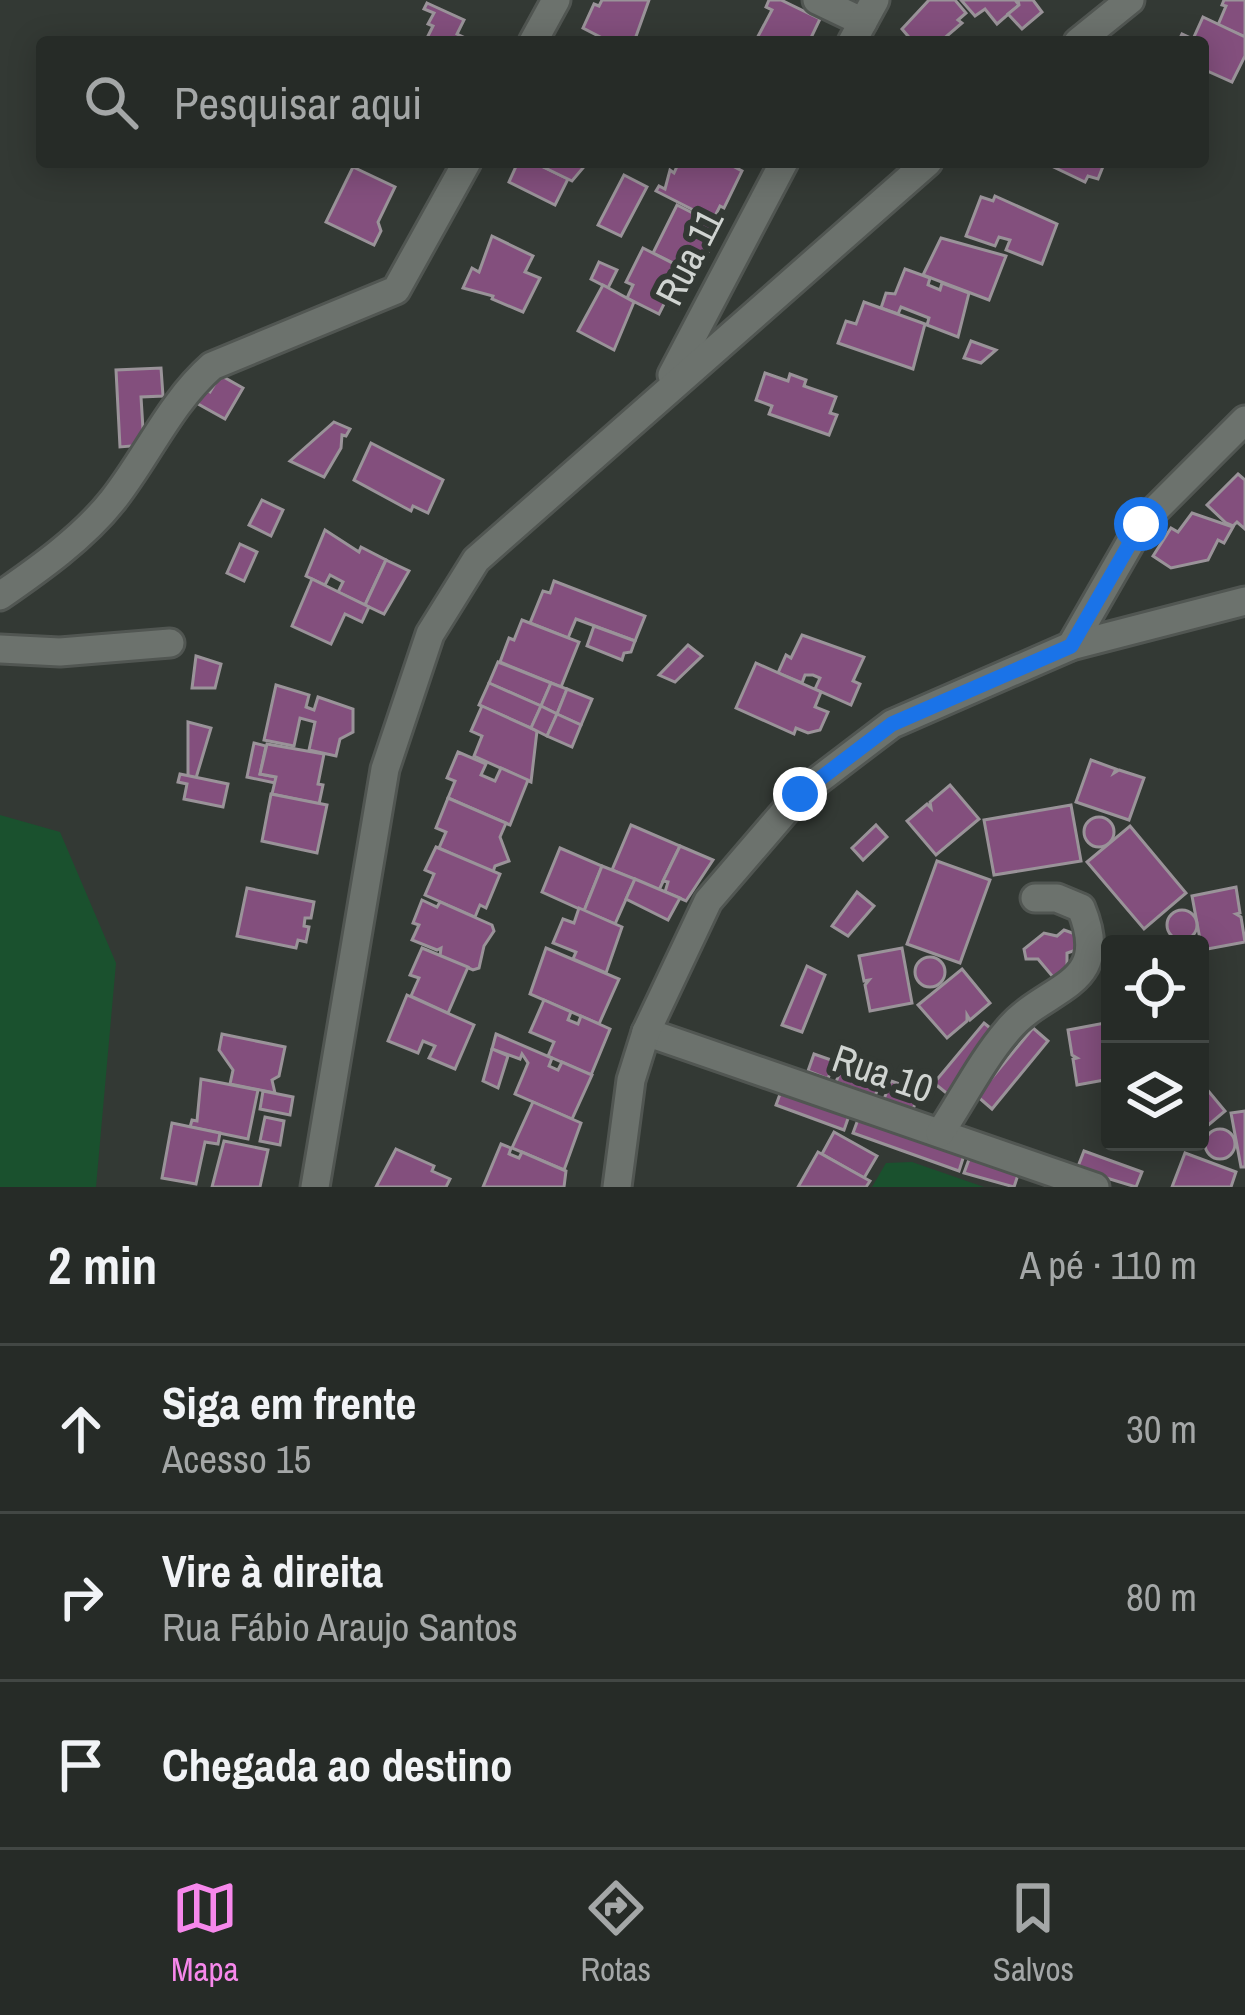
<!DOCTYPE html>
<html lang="pt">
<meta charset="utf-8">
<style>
:root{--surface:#262b27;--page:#323733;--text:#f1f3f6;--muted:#a4a7a7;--line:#424744;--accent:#f788ec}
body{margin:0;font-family:"Archivo Narrow",sans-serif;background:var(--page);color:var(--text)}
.controls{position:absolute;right:36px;bottom:36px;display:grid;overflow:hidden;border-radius:12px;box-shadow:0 6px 30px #0003}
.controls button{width:108px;height:108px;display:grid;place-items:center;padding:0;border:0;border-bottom:3px solid var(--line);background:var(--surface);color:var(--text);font:60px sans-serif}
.stop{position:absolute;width:36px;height:36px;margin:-27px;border:9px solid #1a73e8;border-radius:50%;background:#fff}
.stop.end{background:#1a73e8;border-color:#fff;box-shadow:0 3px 12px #0008}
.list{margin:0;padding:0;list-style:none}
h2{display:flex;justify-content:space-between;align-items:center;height:156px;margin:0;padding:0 48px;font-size:51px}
h2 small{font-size:39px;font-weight:400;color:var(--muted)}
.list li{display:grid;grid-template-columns:78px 1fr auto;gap:36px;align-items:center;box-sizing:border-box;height:168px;padding:0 48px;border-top:3px solid var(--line)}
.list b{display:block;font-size:45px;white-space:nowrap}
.list p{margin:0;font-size:39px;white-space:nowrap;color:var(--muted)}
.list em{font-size:39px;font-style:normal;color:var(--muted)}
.icon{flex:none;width:66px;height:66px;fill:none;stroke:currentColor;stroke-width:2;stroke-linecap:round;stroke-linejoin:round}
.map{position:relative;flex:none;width:1245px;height:1187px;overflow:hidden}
.search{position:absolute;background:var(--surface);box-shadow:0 6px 30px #0003;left:36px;right:36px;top:36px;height:132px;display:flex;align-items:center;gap:30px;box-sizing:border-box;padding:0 42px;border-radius:12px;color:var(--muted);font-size:45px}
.sheet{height:660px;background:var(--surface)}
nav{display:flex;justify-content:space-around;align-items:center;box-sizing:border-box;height:168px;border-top:3px solid var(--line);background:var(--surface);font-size:33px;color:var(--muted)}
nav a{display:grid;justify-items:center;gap:6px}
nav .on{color:var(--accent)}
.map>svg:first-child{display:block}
</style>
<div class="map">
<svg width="1245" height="1187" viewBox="0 0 1245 1187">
<rect width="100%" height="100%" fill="#333934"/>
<g fill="#1a512e">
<path d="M0 815 60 832 116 963 96 1187H0Z"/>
<path d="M912 1162 984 1187H872L886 1163Z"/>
</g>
<g fill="#834f7d" stroke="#9a9399" stroke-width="3">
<path d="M602 0H649L634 42H610L583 28 594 4 599 6Z"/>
<path d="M769 0H781L820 19 809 42H755L772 10 766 7Z"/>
<path d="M929 0H955L966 13 958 20 962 23 940 42 936 38 931 42H913L902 29Z"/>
<path d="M961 0H1015L1019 5 997 24 985 9 975 16Z"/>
<path d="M1033 0 1042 12 1022 29 1008 14 1019 5 1018 0Z"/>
<path d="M1224 0H1245V37L1218 25 1226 6 1222 5Z"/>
<path d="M427 3 464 20 457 34 474 42H425L433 26 428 24 434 13 424 9Z"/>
<path d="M1203 17 1245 37V56L1232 82 1203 69V42H1178L1182 34 1193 39Z"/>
<path d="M518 162H533L568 179 555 205 509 182Z"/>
<path d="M533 162H588L572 181Z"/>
<path d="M679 162H725L742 171 724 208 720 206 713 220 656 191 659 186 665 189 670 170 674 173Z"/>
<path d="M1043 162H1110L1104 164 1098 179 1088 176 1085 182Z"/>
<path d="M353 167 395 187 378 222 381 231 374 245 326 222Z"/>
<path d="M624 175 647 187 621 236 598 225Z"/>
<path d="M995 196 1057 224 1042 264 1006 250 1010 240 999 237 995 246 966 236 981 197 993 201Z"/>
<path d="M677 205 716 225 711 236 715 239 697 275 653 253Z"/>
<path d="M492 236 533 256 525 272 540 278 523 312 492 299 493 296 463 288 472 268 479 272Z"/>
<path d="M941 238 1006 256 989 300 923 275Z"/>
<path d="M643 248 686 270 669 305 665 302 659 314 627 298 633 285 626 282Z"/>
<path d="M599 262 617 270 608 288 591 279Z"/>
<path d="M905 269 930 278 928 285 940 290 942 283 969 293 958 337 927 325 929 318 901 307 898 314 881 308 886 293 895 294Z"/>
<path d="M603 285 634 302 614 350 578 331Z"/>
<path d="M864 302 925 324 913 369 838 343 846 321 856 324Z"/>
<path d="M971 341 996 350 981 363 964 358Z"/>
<path d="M161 368 163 396 141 397 144 445 120 447 116 370Z"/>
<path d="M765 373 788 381 790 374 806 380 804 386 836 397 830 413 837 415 829 435 769 414 772 406 756 400Z"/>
<path d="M220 375 243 388 225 419 191 400 196 384 210 392Z"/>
<path d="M334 422 350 429 346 436 342 435 341 448 324 477 290 461Z"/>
<path d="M371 443 443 480 428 513 413 506 411 511 354 480Z"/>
<path d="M1238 474 1245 480V529L1237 522 1233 526 1226 523 1207 505Z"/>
<path d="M262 500 283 510 271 536 249 525Z"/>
<path d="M1192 513 1233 527 1224 543 1218 540 1208 560 1171 568 1153 556 1171 528 1178 532Z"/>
<path d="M325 530 359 552 361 547 386 560 365 605 338 592 343 582 330 575 325 585 306 576Z"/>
<path d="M240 544 257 552 244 581 227 573Z"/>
<path d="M386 560 409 571 384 614 365 605Z"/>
<path d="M312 579 369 607 362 622 345 614 331 644 292 626Z"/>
<path d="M554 581 645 616 635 641 576 619 568 638 530 623 543 591 550 593Z"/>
<path d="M522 620 579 642 561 687 500 662 509 638 514 640Z"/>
<path d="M594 626 635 641 631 652 624 653 622 660 587 646Z"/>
<path d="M802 635 864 657 853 681 860 684 851 705 815 689 820 678 813 675H805L802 683 778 673 786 655 791 658Z"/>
<path d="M688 645 702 656 675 682 659 675Z"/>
<path d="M196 656 221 664 215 688H192Z"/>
<path d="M498 662 551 683 541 706 489 683Z"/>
<path d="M756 663 821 692 815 707 828 712 820 730 808 733 796 728 794 734 736 708Z"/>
<path d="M489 683 541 706 531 728 479 705Z"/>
<path d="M551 683 567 689 557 714 541 706Z"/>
<path d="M276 685 309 695 306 707 314 710 318 697 353 709V732L340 739 336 756 309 750 315 722 300 718 294 746 264 740Z"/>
<path d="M567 689 592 699 581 725 557 714Z"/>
<path d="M482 706 537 731 531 782 474 756 482 736 471 731Z"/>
<path d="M541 706 557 714 547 736 531 728Z"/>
<path d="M557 714 581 725 572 747 547 736Z"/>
<path d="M188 722 211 728 196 778 188 776Z"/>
<path d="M254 743 266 746 260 774 276 777 275 783 247 777Z"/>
<path d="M267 744 324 754 318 784 323 785 319 804 272 794 276 777 260 774Z"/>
<path d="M458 752 486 764 481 775 495 781 501 768 528 780 510 825 448 798 455 781 447 778Z"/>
<path d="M1091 760 1116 769 1114 773 1119 770 1144 778 1129 820 1076 802Z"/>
<path d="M180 774 228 784 223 807 184 799 187 784 178 782Z"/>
<path d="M950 785 979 819 936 855 907 821 927 804 931 808 930 802Z"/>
<path d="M271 794 327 805 317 853 262 841Z"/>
<path d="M448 798 506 823 500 837 509 861 495 866 493 872 439 848 446 832 436 828Z"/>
<path d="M1071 805 1081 861 994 875 984 820Z"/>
<circle cx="1099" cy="832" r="15"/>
<path d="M631 825 680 846 659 890 612 870Z"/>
<path d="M876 825 887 837 863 860 852 848Z"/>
<path d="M1130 826 1186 893 1144 929 1087 862Z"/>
<path d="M680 846 713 860 686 901 665 892 668 882 663 881Z"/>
<path d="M436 847 500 874 486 908 480 905 475 917 425 895 434 874 425 870Z"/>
<path d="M560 848 602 866 584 911 542 892Z"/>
<path d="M937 861 990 880 960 963 907 944Z"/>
<path d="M602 866 635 879 615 924 584 911Z"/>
<path d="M635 879 680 898 668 920 626 899Z"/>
<path d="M1236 887 1240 913 1236 914 1241 917 1245 942 1202 950 1192 896Z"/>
<path d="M247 888 314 902 311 918H305L304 926 309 927 306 942 298 940 296 948 237 936Z"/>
<path d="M857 892 874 906 848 936 832 926Z"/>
<path d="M422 900 437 907 440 902 492 925 494 931 484 946 479 968 473 970 440 956 441 948 437 950 412 940 419 925 413 923Z"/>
<path d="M579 908 622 927 606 973 573 959 576 952 553 943 563 919 574 923Z"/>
<circle cx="1182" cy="925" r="15"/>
<path d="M1064 930 1078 935 1076 950 1067 953V966L1059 976 1053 977 1038 959H1026L1024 949 1044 933 1057 936Z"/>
<path d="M422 948 468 967 448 1013 411 996 419 978 410 975Z"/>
<path d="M546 948 619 979 599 1024 530 994Z"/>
<path d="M902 948 912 1003 870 1011 865 985 869 980 864 981 859 956Z"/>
<circle cx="930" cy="972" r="15"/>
<path d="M807 966 825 975 802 1032 782 1025Z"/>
<path d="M962 969 990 1003 970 1020 967 1015V1021L947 1038 918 1005Z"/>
<path d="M407 995 474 1025 455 1069 429 1058 435 1046 423 1041 418 1053 388 1041Z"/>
<path d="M544 1000 571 1012 568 1020 578 1024 581 1016 610 1029 591 1075 548 1056 554 1042 530 1032Z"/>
<path d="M1110 1022V1079L1077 1085 1073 1059 1077 1058 1072 1055 1068 1030Z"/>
<path d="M984 1023 1000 1036 950 1096 934 1083Z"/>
<path d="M1033 1028 1048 1041 992 1109 977 1096Z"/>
<path d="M222 1034 285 1047 279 1076 272 1080 275 1093 230 1084 233 1070 219 1050Z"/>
<path d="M496 1034 552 1058 549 1066 558 1070 562 1062 592 1075 572 1119 515 1094 528 1063 522 1054 520 1059 492 1049Z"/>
<path d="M492 1049 508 1056 498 1088 483 1081Z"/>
<path d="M814 1054 834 1061 828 1079 808 1071Z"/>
<path d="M843 1064 882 1078 875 1096 836 1082Z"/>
<path d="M201 1079 258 1090 248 1139 190 1127 192 1120 197 1121Z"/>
<path d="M891 1081 920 1091 913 1109 884 1099Z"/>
<path d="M1200 1081 1225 1111 1200 1132Z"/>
<path d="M783 1086 851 1110 844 1130 776 1105Z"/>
<path d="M263 1091 293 1097 290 1115 260 1109Z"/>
<path d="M533 1102 581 1123 564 1170 512 1148Z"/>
<path d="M1245 1111V1167H1241L1231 1113Z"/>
<path d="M860 1114 965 1152 959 1171 853 1133Z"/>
<path d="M265 1117 284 1121 280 1145 260 1141Z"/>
<path d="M172 1123 220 1133 218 1144 205 1142 196 1184 162 1178Z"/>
<circle cx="1220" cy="1144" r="15"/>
<path d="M834 1132 877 1156 864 1178 822 1154Z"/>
<path d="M224 1141 268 1150 260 1187H212Z"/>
<path d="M501 1144 511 1148 509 1154 519 1158 522 1152 566 1171 564 1187H483Z"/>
<path d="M396 1149 434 1166 432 1171 450 1179 446 1187H376Z"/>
<path d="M1084 1151 1142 1172 1136 1187 1077 1169Z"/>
<path d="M818 1152 870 1181 866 1187H798Z"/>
<path d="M1185 1153 1236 1172 1231 1187H1172Z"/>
<path d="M971 1154 1019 1172 1014 1187 964 1173Z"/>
</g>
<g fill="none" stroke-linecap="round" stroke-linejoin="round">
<defs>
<g id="minor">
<path d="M817 0 863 22"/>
<path d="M533 42 556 0"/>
<path d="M852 42 875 0"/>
<path d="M1078 42 1130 0"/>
<path d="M672 375 784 162"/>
<path d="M0 596C39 569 83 538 113 500 147 457 170 403 212 366L396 290 467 162"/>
<path d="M1071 646 1141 524 1245 420"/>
<path d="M0 649 60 652 170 643"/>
<path d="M646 1032 1095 1187"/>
<path d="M940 1133C962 1100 982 1060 1008 1030 1046 984 1114 988 1081 908L1057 898H1035"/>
<path d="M315 1187 385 769 430 634 476 560 928 162"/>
<path d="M617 1187 631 1080 646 1032 708 901 800 794 892 724 1071 646 1245 601"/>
</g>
</defs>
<use href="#minor" stroke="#515652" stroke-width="33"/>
<use href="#minor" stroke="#6c726d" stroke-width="27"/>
</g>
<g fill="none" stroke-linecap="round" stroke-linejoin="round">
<path stroke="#1a73e8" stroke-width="15" d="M800 794 892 724 1071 646 1141 524"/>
</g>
<g text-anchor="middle" stroke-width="12" stroke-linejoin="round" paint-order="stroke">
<g font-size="39" fill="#d0d4d1" stroke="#333934">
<text transform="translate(689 257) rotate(-63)" y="14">Rua 11</text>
<text transform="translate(883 1073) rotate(19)" y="14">Rua 10</text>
</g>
</g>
</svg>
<div class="controls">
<button><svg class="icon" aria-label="locate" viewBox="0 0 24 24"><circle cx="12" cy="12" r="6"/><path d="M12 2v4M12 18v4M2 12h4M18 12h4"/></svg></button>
<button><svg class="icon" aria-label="layers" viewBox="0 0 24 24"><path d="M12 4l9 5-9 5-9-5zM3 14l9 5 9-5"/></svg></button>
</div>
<div class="stop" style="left:1141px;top:524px"></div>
<div class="stop end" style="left:800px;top:794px"></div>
<div class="search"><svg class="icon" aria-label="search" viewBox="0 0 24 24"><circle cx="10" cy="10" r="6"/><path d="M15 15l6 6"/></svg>Pesquisar aqui</div>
</div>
<section class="sheet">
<h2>2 min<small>A pé · 110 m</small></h2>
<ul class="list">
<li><svg class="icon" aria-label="ahead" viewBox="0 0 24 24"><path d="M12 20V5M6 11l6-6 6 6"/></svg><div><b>Siga em frente</b><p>Acesso 15</p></div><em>30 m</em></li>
<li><svg class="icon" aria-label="right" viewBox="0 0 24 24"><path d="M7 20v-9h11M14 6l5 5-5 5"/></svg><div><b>Vire à direita</b><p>Rua Fábio Araujo Santos</p></div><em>80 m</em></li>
<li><svg class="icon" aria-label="arrive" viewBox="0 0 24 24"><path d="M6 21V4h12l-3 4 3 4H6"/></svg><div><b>Chegada ao destino</b></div></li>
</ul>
</section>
<nav>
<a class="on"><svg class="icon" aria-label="map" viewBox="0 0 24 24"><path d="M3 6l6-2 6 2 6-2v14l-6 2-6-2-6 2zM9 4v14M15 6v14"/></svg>Mapa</a>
<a><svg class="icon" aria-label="directions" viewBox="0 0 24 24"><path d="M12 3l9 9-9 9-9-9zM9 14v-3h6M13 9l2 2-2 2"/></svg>Rotas</a>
<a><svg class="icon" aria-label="saved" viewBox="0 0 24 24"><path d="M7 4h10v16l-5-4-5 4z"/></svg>Salvos</a>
</nav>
